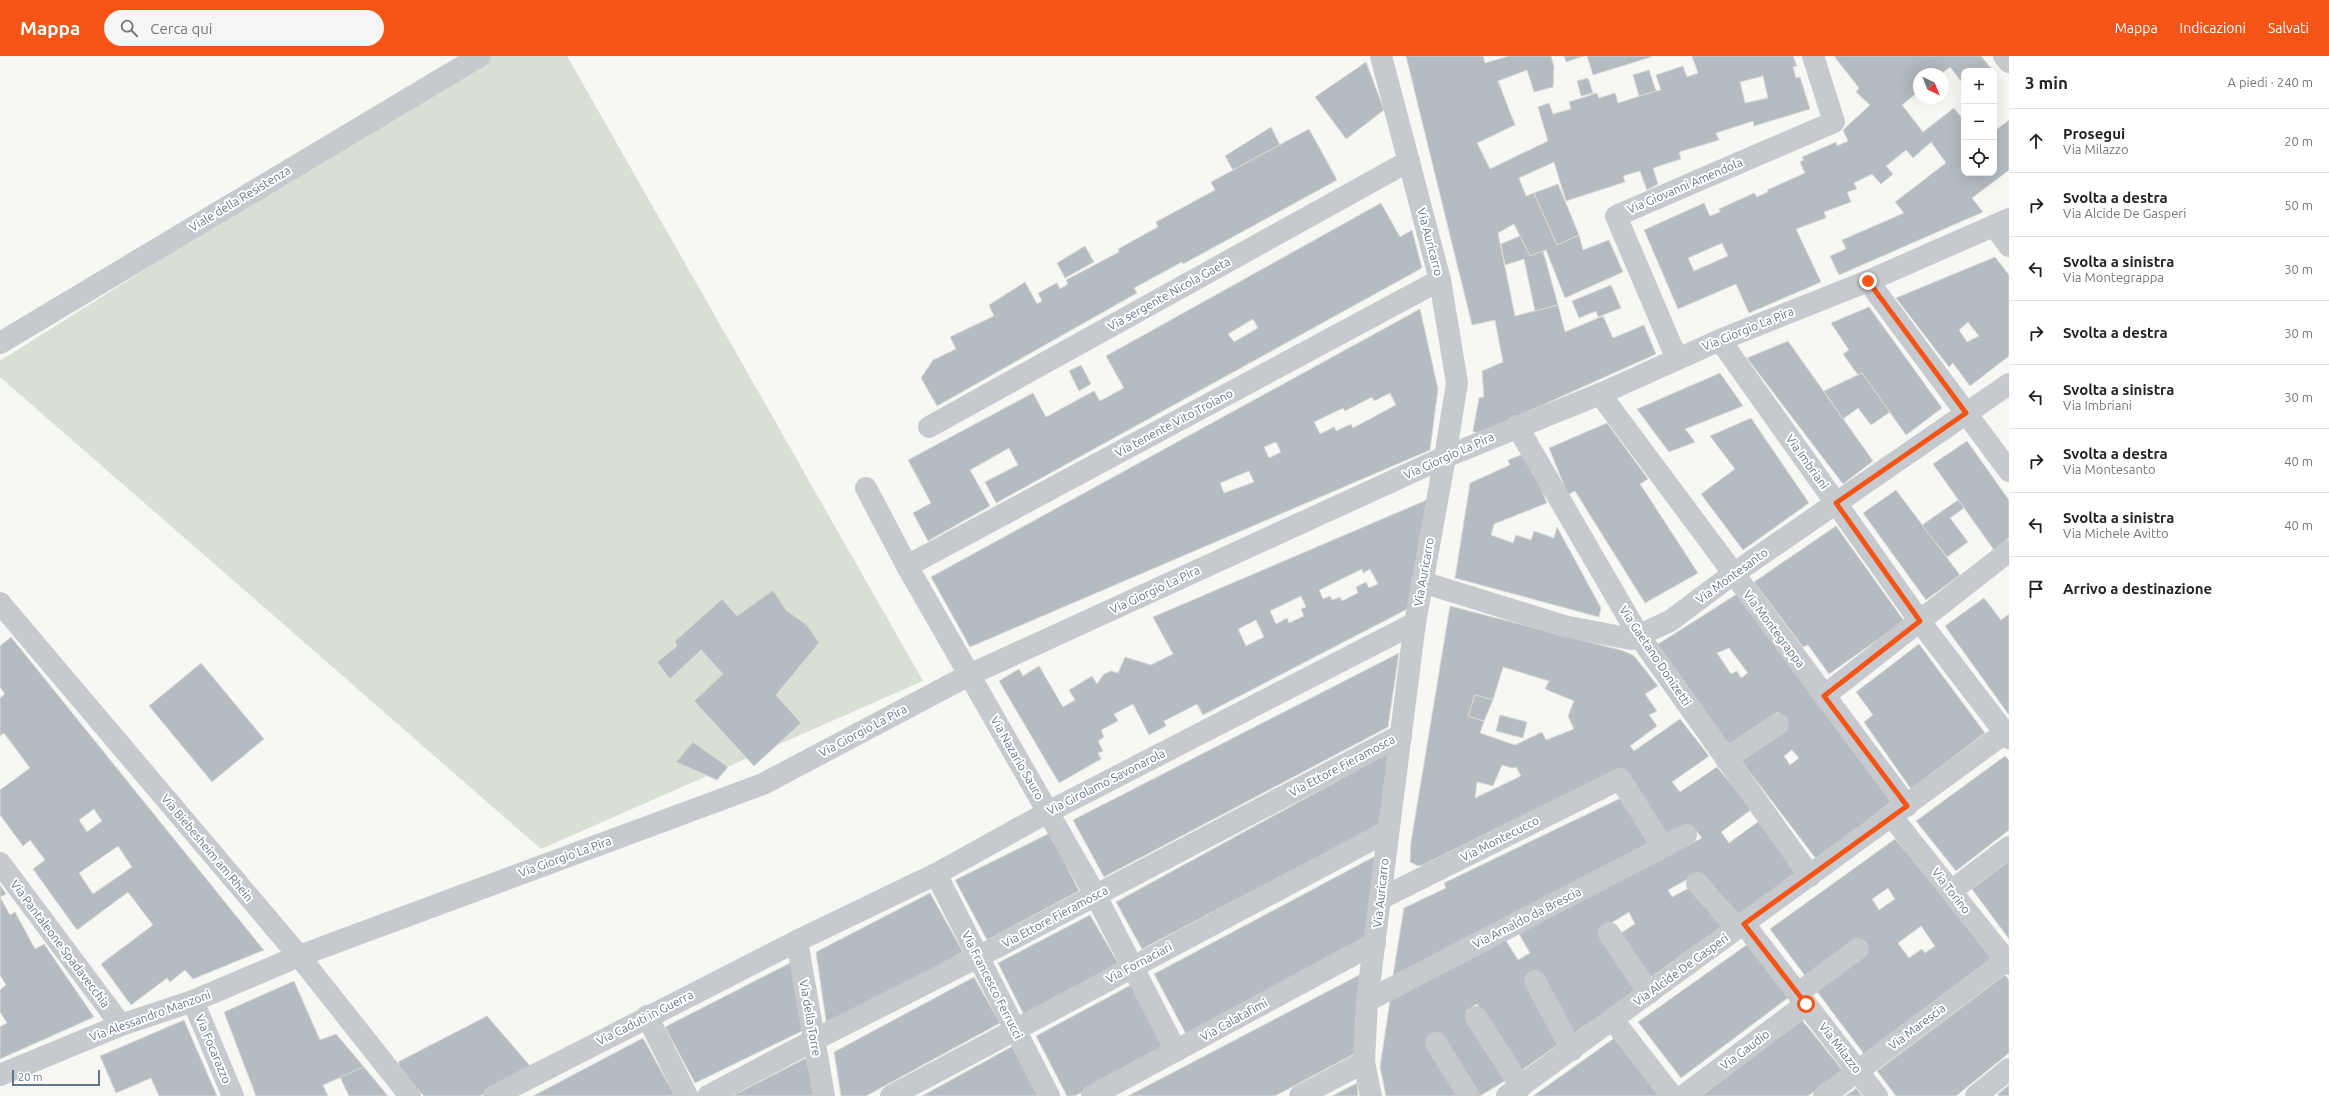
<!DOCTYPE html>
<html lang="it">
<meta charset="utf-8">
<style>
:root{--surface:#fff;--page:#f6f6f6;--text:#222;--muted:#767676;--line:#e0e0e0;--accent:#f45517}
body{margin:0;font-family:Ubuntu,sans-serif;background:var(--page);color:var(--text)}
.controls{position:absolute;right:12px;top:12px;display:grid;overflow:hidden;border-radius:8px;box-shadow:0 4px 16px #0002}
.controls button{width:36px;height:36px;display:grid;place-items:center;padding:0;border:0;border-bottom:1px solid var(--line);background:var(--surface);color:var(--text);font:20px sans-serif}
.compass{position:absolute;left:1913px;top:12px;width:36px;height:36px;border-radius:50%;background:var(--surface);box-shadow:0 4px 16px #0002;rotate:137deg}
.scale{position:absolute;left:12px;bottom:10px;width:88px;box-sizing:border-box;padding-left:4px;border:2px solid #637688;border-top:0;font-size:11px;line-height:14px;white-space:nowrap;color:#637688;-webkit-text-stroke:3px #fff;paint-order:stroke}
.stop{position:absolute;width:12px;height:12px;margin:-9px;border:3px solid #f45517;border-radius:50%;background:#fff}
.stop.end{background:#f45517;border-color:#fff;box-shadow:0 1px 4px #0008}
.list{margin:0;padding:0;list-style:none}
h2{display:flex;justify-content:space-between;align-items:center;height:52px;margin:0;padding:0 16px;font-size:17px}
h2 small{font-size:13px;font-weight:400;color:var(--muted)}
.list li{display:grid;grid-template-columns:26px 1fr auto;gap:12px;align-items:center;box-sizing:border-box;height:64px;padding:0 16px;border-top:1px solid var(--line)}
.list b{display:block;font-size:15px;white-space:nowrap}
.list p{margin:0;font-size:13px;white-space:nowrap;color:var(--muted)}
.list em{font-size:13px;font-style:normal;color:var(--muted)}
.icon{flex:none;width:22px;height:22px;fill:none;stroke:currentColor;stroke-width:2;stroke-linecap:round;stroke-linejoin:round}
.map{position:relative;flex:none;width:2009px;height:1040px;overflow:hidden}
header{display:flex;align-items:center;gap:24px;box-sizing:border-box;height:56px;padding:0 20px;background:var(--accent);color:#fff}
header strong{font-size:19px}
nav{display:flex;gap:22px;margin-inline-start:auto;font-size:14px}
.search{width:280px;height:36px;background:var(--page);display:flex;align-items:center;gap:10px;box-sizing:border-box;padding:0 14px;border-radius:22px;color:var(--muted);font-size:15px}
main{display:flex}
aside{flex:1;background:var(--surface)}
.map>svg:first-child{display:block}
</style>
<header>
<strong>Mappa</strong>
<div class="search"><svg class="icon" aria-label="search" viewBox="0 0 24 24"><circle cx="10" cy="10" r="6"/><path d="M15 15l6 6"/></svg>Cerca qui</div>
<nav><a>Mappa</a><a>Indicazioni</a><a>Salvati</a></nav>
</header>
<main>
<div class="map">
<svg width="2009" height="1040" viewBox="0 0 2009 1040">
<rect width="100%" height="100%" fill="#f7f7f4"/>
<path fill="#d8e0d4" d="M483 0H567L923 625 541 793 0 321V305Z"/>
<g fill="#b4bbc1" stroke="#d9d9d6" fill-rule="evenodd">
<path d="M1406 0H1483L1485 7 1509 0H1551L1554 11 1553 31 1534 36 1527 14 1498 25 1515 69 1477 87 1490 113 1548 85 1538 51 1549 47 1553 58 1571 53 1569 46 1597 37 1599 42 1615 37 1618 47 1656 35 1661 34 1656 19 1683 10 1687 21 1698 17 1692 0H1793L1797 10 1793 11 1796 22 1800 21 1810 53 1754 70 1753 65 1716 77 1719 84 1679 96 1681 103 1653 112 1658 128 1647 134 1640 115 1623 120 1625 126 1566 145 1554 106 1519 122 1526 140 1534 137 1557 189 1579 179 1583 194 1609 184 1623 216 1565 242 1546 194 1530 200 1514 168 1498 177 1515 260 1558 249 1565 276 1603 260 1613 282 1644 269 1656 298 1478 378 1473 375 1479 342 1484 341 1482 315 1503 306 1495 264 1472 269ZM1763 20 1768 42 1745 47 1740 26Z"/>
<path d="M1564 0H1584L1566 6Z"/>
<path d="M1587 0H1651V1L1593 19Z"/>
<path d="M1834 0H1981L1993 15H1964V29L1950 11 1941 18H1919V35L1902 49 1923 76 1954 52 1964 65V117H1994V72L1996 74 2009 64V114L1972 142 1983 156 1839 219 1830 200 1846 193 1842 184 1904 157 1895 146 1946 107 1931 86 1913 102 1906 94 1886 110 1893 118 1881 128 1872 118 1854 127 1857 133 1847 136 1851 146 1824 156 1826 162 1796 173 1821 226 1749 257 1736 228 1678 253 1644 174 1704 147 1710 160 1720 156 1719 153 1754 137 1757 141 1768 136 1767 134 1805 117 1800 106 1804 104 1802 101 1836 86 1837 90 1848 85 1843 74 1870 49 1856 36 1859 32ZM1722 187 1728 200 1694 215 1688 202Z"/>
<path d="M1366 6 1384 54 1346 83 1315 41Z"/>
<path d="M1649 14 1656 35 1639 40 1633 19Z"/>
<path d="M1588 22 1593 37 1581 40 1577 25Z"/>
<path d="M1271 71 1280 89 1233 114 1225 100Z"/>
<path d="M1309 73 1337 124 1183 208 1182 206 1134 232 1137 237 937 350 921 322 933 304 956 293 950 281 994 260 989 249 1025 226 1037 248 1042 245 1038 237 1057 227 1060 233 1068 228 1066 224 1119 196 1118 193 1158 171 1156 166 1215 134 1211 126Z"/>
<path d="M1558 128 1579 179 1557 189 1534 137Z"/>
<path d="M1381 147 1400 181 1412 174 1422 212 996 447 985 426 1018 409 1009 392 970 414 990 450 928 485 913 457 931 447 908 404 1033 337 1046 361 1094 335 1100 345 1124 332 1106 300ZM1253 263 1258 272 1234 286 1228 278Z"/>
<path d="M1520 180 1530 200 1543 195 1558 249 1535 255 1524 203 1505 209 1501 188Z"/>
<path d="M1085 190 1094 206 1065 222 1057 207Z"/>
<path d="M1995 201 2009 219V300L1970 330 1953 307 1949 311 1896 242ZM1968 266 1979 280 1967 286 1959 274Z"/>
<path d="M1611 229 1621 252 1598 261 1596 255 1579 262 1572 245Z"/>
<path d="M1869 251 1942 352 1906 379 1862 317 1858 319 1843 298 1849 294 1831 267Z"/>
<path d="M1420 253 1438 333 1430 394 970 591 931 521ZM1390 337 1396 349 1353 372 1351 368 1336 375 1334 371 1320 378 1314 366 1343 352 1345 355 1372 341 1374 345ZM1276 386 1281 396 1269 402 1264 391ZM1249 415 1254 426 1224 437 1220 427Z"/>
<path d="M1788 285 1873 405 1843 428 1747 302Z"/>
<path d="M1081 309 1091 328 1079 335 1069 315Z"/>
<path d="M1720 317 1743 350 1685 373 1695 386 1669 396 1637 353Z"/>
<path d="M1862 317 1890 356 1871 369 1858 352 1843 363 1824 335Z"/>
<path d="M1751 362 1809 447 1743 494 1701 438 1735 413 1710 380Z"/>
<path d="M1607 367 1648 423 1640 428 1698 517 1645 547 1575 435 1568 439 1549 392Z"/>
<path d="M1967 385 2009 444V482L1994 494 1933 408Z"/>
<path d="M1526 397 1547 447 1494 468 1491 479 1513 487 1516 479 1531 484 1534 475 1554 482 1557 471 1601 552 1599 561 1455 522 1470 427 1510 409 1508 404Z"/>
<path d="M1896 434 1960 519 1926 544 1863 457Z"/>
<path d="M1429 443 1415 549 1203 659 1197 648 1164 665 1166 670 1149 679 1133 648 1114 658 1118 665 1101 674 1104 681 1098 685 1103 695 1098 697 1101 703 1059 727 999 625 1019 613 1023 620 1039 610 1063 651 1075 644 1069 634 1092 620 1097 628 1104 618 1111 615 1118 617 1125 601 1151 609 1173 598 1153 561ZM1362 513 1363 517 1370 513 1378 528 1369 532 1366 526 1356 531 1358 537 1342 545 1340 541 1332 544 1330 540 1323 543 1319 534ZM1301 540 1306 551 1301 553 1304 560 1289 567 1287 562 1276 568 1270 555ZM1256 564 1264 581 1246 590 1238 573Z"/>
<path d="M1958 444 1964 452 1950 462 1968 486 1947 501 1922 469Z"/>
<path d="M1836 470 1904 565 1829 618 1808 589 1803 591 1754 526Z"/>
<path d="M773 534 786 554 807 569 819 587 776 639 801 667 754 710 694 645 723 618 701 594 670 623 657 606 677 590 675 585 722 543 737 560Z"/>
<path d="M1737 538 1891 746 1817 804 1739 702 1787 668 1778 656 1731 690 1652 592ZM1729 592 1748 617 1741 622 1737 615 1731 618 1717 597ZM1792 694 1799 702 1790 709 1784 700Z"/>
<path d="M1984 542 2001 564 2009 558V659L1945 570Z"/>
<path d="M1450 550 1624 595 1634 600 1658 630 1645 638 1657 655 1649 659 1657 670 1630 690 1634 695 1680 663 1709 700 1672 726 1680 736 1717 711 1752 753 1721 776 1729 787 1759 765 1799 814 1734 863 1697 818 1668 834 1672 841 1693 830 1725 868 1647 924 1618 879 1635 868 1629 856 1600 874 1636 934 1518 1017 1477 948 1466 955 1508 1023 1480 1040H1386L1380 1011 1390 945 1505 883 1518 904 1530 897 1518 876 1702 782 1692 770 1664 783 1619 712 1423 809 1418 810 1410 806 1411 786ZM1503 611 1549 625 1545 633 1574 645 1568 660 1574 673 1546 684 1542 676 1515 689 1480 677 1484 665 1468 660 1475 639 1493 644ZM1502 709 1512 712 1516 711 1521 720 1475 742 1477 726 1493 730Z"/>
<path d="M11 581 262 892 264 894 193 923 185 914 170 926 167 922 131 949 101 908 153 869 128 836 77 874 33 813 45 804 30 784 23 790 0 759V734L30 712 4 677 0 680V642L5 638 0 631V590ZM94 753 102 765 87 776 79 764ZM118 790 132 811 93 838 79 817Z"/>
<path d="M1919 588 1985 677 1911 733 1864 666 1873 659 1856 636Z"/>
<path d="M1399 597 1388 671 1104 821 1073 764Z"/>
<path d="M201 607 264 683 212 726 149 650Z"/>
<path d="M1475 639 1493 644 1484 665 1468 660Z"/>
<path d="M1500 659 1527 666 1523 682 1496 675Z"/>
<path d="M693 686 728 711 717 724 676 706Z"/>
<path d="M1390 696 1379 769 1142 893 1116 846Z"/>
<path d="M2005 700 2009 704V774L1956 815 1916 765Z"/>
<path d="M1623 741 1654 789 1393 920 1404 852 1446 832 1444 827Z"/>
<path d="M1050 777 1079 835 987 884 955 824Z"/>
<path d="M1895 783 1995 900 1864 998 1770 873ZM1888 832 1895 843 1879 854 1872 843ZM1921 870 1935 890 1925 897 1922 893 1909 902 1898 887Z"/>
<path d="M1381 797 1370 881 1186 978 1154 918Z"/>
<path d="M2009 805V883L1972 833Z"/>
<path d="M0 829 6 838 0 841 10 859 15 856 35 893 44 888 94 961 0 1003V971L7 967 0 956V934L6 929 0 919Z"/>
<path d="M930 837 963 896 827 971 816 896Z"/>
<path d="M1090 859 1118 907 1025 961 998 907Z"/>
<path d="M1748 888 1789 941 1681 1022 1638 966Z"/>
<path d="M792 906 804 974 695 1027 665 971Z"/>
<path d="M1363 917 1356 997 1275 1040H1128Z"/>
<path d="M2005 919 2009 924V997L1956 1040H1896L1877 1015Z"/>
<path d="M974 921 1000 967 866 1040H841L834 996Z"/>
<path d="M294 925 320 984 336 978 364 1011 323 1029 328 1040H256L224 956Z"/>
<path d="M1131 929 1164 993 1075 1040H1067L1036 980Z"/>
<path d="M487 960 531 1011 480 1040H424L397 1011 400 1009 398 1006Z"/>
<path d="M184 964 217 1040H159L151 1022 116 1037 100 1000Z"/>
<path d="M1802 964 1843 1015 1808 1040H1701Z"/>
<path d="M1616 981 1659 1040H1533Z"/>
<path d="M643 982 675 1040H533Z"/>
<path d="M1013 990 1038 1040H922L982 1007Z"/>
<path d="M806 1002 816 1040H732L736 1038Z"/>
<path d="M364 1011 388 1040H349L340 1021Z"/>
<path d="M1357 1027 1358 1040H1332Z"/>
<path d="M2009 1029V1040H1999L1998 1038Z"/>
<path d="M1856 1032 1862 1040H1845L1854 1034Z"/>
</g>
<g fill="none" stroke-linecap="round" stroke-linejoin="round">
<g stroke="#c6cace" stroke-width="22">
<path d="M2004 0 2009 6"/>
<path d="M1994 170 2009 190"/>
<path d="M1868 225 2009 415"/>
<path d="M1720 284 1924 571 2009 682"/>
<path d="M0 287 480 0"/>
<path d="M1677 303 1616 160 1834 66 1813 0"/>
<path d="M1600 338 1907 750"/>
<path d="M1517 370 1639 580 1810 820"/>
<path d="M929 371 1409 105"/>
<path d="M866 432 907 510 1096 840 1176 995"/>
<path d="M907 510 1440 224"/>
<path d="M1422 526 1564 570 1631 583 1670 565 1733 518 2009 328"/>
<path d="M0 547 299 900 410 1040"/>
<path d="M1824 640 2009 495"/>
<path d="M1726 703 1778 668"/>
<path d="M1892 761 2009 908"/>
<path d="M0 807 121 969"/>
<path d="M936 818 1049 1040"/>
<path d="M1697 827 1737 872"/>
<path d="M1951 835 2009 791"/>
<path d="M1380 843 1620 723 1663 791"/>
<path d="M1744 868 1877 1040"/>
<path d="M1609 877 1649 937"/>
<path d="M797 885 824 1040"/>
<path d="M1535 925 1572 994"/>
<path d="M1798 937 1858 893"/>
<path d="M193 945 233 1040"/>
<path d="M1367 945 1686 779"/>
<path d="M647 960 687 1040"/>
<path d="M1476 961 1521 1031"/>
<path d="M1613 964 1672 1040"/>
<path d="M1436 987 1469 1040"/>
<path d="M494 1040 797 885 936 818 1048 756 1415 567"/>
<path d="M708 1040 814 984 978 901 1401 679"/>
<path d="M891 1040 1388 775"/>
<path d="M1092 1040 1375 887"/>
<path d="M1300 1040 1364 1006"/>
<path d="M1371 1040 1364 1006 1367 945 1415 567 1445 401"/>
<path d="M1683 1040 1806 948"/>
<path d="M1824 1040 2009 902"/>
<path d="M1976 1040 2009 1013"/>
</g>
<g stroke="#c6cace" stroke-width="22">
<path d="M1381 0 1440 224 1457 327 1445 401"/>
<path d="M0 1019 121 969 193 945 299 900 763 728 969 619 1445 401 1600 338 1720 284 1868 225 2009 163"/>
<path d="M1507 1040 2009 674"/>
</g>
</g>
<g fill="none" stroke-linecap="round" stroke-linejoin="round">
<path stroke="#f45517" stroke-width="5" d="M1806 948 1744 868 1907 750 1824 640 1920 565 1836 447 1966 357 1868 225"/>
</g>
<g text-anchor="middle" stroke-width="4" stroke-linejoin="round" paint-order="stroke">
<g font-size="12" fill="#637688" stroke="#fff">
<text transform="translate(1685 130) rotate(-23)" y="4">Via Giovanni Amendola</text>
<text transform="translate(240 143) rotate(-31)" y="4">Viale della Resistenza</text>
<text transform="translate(1430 186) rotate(75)" y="4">Via Auricarro</text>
<text transform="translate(1169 238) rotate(-29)" y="4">Via sergente Nicola Gaeta</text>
<text transform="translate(1748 273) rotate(-22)" y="4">Via Giorgio La Pira</text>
<text transform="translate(1174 367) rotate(-28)" y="4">Via tenente Vito Troiano</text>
<text transform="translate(1449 400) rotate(-24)" y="4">Via Giorgio La Pira</text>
<text transform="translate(1807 406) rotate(54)" y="4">Via Imbriani</text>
<text transform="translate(1424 516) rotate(-80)" y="4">Via Auricarro</text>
<text transform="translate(1732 520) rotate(-36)" y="4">Via Montesanto</text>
<text transform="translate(1155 534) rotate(-25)" y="4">Via Giorgio La Pira</text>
<text transform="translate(1774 573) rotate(53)" y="4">Via Montegrappa</text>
<text transform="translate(1655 600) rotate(56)" y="4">Via Gaetano Donizetti</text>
<text transform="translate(863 675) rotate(-28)" y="4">Via Giorgio La Pira</text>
<text transform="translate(1017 702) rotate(60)" y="4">Via Nazario Sauro</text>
<text transform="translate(1342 710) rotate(-28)" y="4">Via Ettore Fieramosca</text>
<text transform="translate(1106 726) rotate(-27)" y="4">Via Girolamo Savonarola</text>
<text transform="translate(1500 783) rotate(-27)" y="4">Via Montecucco</text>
<text transform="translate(207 792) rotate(50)" y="4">Via Biebesheim am Rhein</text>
<text transform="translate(565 801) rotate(-20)" y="4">Via Giorgio La Pira</text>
<text transform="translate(1951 835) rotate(52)" y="4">Via Torino</text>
<text transform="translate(1381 837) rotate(-84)" y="4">Via Auricarro</text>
<text transform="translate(1055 861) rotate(-28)" y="4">Via Ettore Fieramosca</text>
<text transform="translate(1527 862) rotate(-27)" y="4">Via Arnaldo da Brescia</text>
<text transform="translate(60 888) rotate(53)" y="4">Via Pantaleone Spadavecchia</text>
<text transform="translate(1139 907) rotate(-28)" y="4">Via Fornaciari</text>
<text transform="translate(1681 914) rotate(-36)" y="4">Via Alcide De Gasperi</text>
<text transform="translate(992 929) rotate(63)" y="4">Via Francesco Ferrucci</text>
<text transform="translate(150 960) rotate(-20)" y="4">Via Alessandro Manzoni</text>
<text transform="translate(645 962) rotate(-27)" y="4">Via Caduti in Guerra</text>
<text transform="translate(810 962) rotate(80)" y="4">Via della Torre</text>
<text transform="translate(1234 964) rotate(-29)" y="4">Via Calatafimi</text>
<text transform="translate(1917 971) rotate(-37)" y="4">Via Marescia</text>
<text transform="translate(1840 992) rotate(52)" y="4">Via Milazzo</text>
<text transform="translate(213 993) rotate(67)" y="4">Via Focarazzo</text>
<text transform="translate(1745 994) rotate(-37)" y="4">Via Gaudio</text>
</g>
</g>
</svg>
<div class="controls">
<button>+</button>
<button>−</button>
<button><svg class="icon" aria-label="locate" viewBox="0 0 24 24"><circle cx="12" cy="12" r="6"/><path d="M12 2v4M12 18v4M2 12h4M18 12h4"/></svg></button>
</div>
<svg class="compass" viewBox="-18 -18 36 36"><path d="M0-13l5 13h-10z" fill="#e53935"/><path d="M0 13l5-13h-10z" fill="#767676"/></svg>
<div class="scale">20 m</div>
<div class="stop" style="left:1806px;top:948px"></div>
<div class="stop end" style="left:1868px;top:225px"></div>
</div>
<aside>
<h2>3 min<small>A piedi · 240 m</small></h2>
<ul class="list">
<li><svg class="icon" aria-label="ahead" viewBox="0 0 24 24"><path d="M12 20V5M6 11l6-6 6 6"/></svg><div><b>Prosegui</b><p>Via Milazzo</p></div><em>20 m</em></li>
<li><svg class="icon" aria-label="right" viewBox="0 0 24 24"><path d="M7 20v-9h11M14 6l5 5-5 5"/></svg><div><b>Svolta a destra</b><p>Via Alcide De Gasperi</p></div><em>50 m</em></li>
<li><svg class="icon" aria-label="left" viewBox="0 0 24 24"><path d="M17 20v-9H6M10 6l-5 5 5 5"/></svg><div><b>Svolta a sinistra</b><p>Via Montegrappa</p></div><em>30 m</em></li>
<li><svg class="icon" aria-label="right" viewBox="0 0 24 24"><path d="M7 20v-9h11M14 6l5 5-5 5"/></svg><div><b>Svolta a destra</b></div><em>30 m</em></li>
<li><svg class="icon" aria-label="left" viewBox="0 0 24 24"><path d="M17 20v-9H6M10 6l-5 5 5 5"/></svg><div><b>Svolta a sinistra</b><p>Via Imbriani</p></div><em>30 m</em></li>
<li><svg class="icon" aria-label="right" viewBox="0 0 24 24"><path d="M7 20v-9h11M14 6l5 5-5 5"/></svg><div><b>Svolta a destra</b><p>Via Montesanto</p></div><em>40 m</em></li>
<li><svg class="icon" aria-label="left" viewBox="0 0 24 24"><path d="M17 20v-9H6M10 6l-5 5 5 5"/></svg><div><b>Svolta a sinistra</b><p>Via Michele Avitto</p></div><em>40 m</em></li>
<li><svg class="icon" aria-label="arrive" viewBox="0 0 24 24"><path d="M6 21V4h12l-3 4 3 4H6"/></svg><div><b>Arrivo a destinazione</b></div></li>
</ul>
</aside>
</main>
